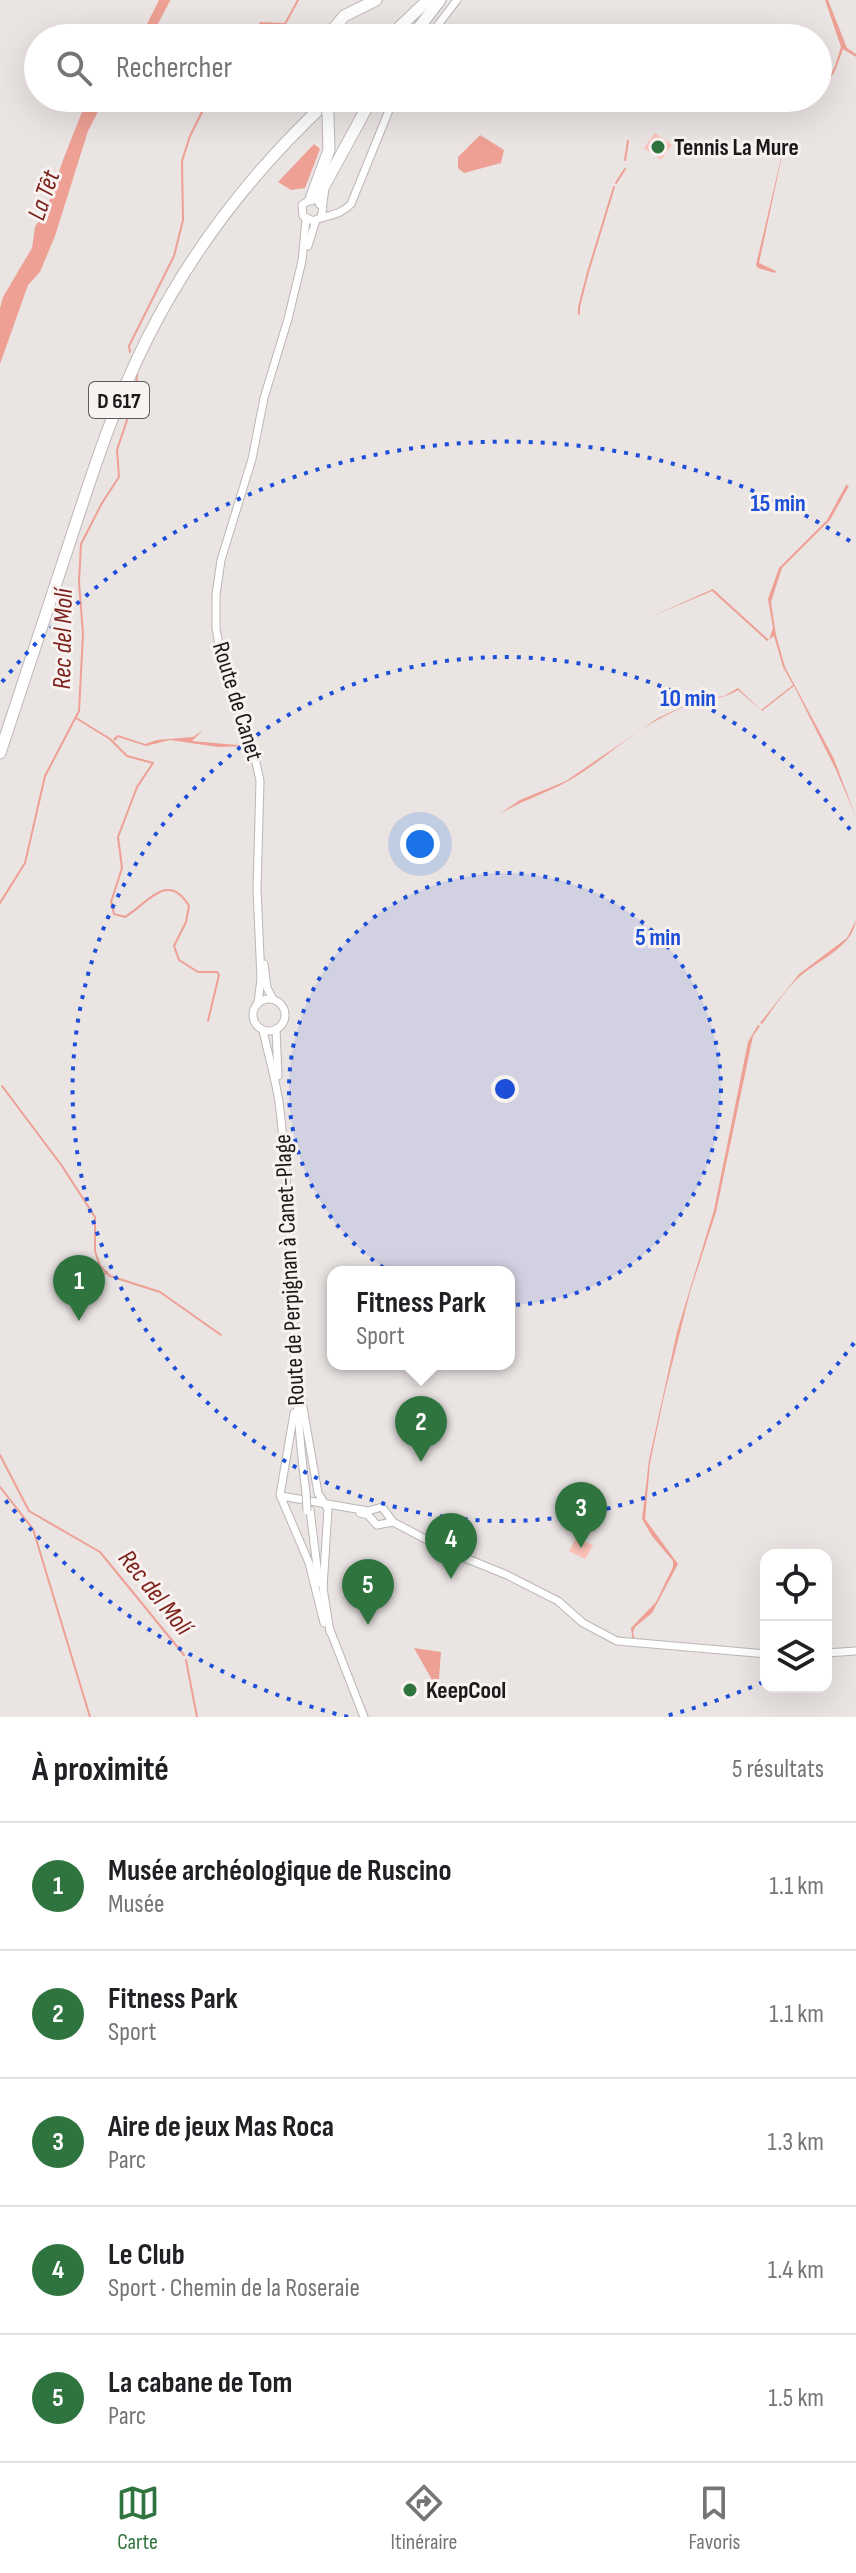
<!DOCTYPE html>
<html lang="fr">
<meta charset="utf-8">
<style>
:root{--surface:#fff;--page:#f2f2f2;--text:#202124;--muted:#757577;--line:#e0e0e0;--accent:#2f743f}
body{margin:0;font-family:"Sofia Sans Condensed",sans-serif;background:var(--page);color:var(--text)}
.controls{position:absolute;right:24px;bottom:24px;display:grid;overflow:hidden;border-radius:16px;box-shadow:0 8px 32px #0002}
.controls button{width:72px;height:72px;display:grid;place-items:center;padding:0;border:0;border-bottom:2px solid var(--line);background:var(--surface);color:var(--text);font:40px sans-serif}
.you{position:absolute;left:420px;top:844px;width:28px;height:28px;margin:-20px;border:6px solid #fff;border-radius:50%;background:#1a73e8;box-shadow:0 0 0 12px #1a73e833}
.badge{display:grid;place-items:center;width:52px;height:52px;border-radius:50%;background:var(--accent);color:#fff;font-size:26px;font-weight:700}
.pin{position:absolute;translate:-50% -66px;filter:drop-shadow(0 2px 4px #0008)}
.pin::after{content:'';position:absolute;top:42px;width:28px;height:24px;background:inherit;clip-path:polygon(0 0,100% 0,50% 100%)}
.popup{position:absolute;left:327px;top:1266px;width:188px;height:104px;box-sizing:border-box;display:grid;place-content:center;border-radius:16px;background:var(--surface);filter:drop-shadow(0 2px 6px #0005);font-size:26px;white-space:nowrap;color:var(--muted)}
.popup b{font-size:30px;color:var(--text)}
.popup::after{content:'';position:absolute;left:50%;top:100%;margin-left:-16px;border:16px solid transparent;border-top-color:var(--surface)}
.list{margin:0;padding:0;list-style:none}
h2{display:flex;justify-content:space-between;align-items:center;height:104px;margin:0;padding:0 32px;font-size:34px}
h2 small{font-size:26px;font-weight:400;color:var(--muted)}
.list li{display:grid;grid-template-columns:52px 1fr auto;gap:24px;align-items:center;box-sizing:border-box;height:128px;padding:0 32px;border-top:2px solid var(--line)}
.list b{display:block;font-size:30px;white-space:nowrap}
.list p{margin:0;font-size:26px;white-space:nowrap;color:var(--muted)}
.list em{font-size:26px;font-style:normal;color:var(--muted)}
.icon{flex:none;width:44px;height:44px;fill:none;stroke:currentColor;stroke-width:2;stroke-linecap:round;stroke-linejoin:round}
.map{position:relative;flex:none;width:856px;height:1717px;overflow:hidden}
.search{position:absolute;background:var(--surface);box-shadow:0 8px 32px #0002;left:24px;right:24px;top:24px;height:88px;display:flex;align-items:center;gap:20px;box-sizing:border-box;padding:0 28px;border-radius:44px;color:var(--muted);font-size:30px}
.sheet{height:744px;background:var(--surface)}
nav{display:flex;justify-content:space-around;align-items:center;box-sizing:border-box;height:112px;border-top:2px solid var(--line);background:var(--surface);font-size:22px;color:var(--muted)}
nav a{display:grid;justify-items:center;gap:4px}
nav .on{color:var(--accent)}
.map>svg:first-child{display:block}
</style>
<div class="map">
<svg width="856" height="1717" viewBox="0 0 856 1717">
<rect width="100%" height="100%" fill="#eae4e3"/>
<g fill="#fdc3ba">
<path d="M643 98H665L666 109 644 111Z"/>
<path d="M655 133 672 145 661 160 644 148Z"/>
<path d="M576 1538 593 1545 585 1559 569 1551Z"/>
</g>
<g fill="#eea094">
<path d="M159 0H164L149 38H140Z"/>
<path d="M825 0H828L847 48 856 54V57L843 49 835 71 818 98 835 66 841 47Z"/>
<path d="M91 98H105L88 131 55 236 40 272 28 285 0 364V308L3 297 32 248 35 227 47 208 63 160 84 107Z"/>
<path d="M480 135 504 150 501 163 464 173 458 168V157Z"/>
<path d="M786 137 759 263 776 271 775 273 758 268 756 265Z"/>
<path d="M314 144 320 149 305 188 291 190 278 182Z"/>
<path d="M846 485 849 486 830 520 782 568 771 602 776 635 785 667 834 759 856 817 836 770 794 686 762 711 738 690C724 699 712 698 697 702 686 705 673 712 663 717 629 734 603 761 570 780 544 795 516 802 492 819L520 800 566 781 658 718 695 701 724 696 738 688 761 710 793 685 783 667 774 636 767 641 712 591 648 618 713 589 769 640 773 628 768 599 779 568 827 520Z"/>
<path d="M203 730 192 741 248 746 218 747 170 740 146 746 118 737 115 741 113 739 118 735 145 744 157 740 193 737Z"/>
<path d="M856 920C853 948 815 961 796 980 783 993 773 1009 762 1024L760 1023 799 974 847 938Z"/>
<path d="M758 1025 760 1026 753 1036 716 1212 690 1292 664 1396 650 1463 645 1519 678 1564 652 1613 635 1627 633 1633 636 1642H633L631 1628 656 1602 673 1567V1561L652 1536 642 1519 649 1460 677 1332 714 1210 748 1042Z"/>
<path d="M414 1648 441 1652 438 1691 431 1689V1678Z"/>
</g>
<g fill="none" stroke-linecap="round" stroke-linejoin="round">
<g stroke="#eea094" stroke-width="2">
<path d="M245 38 261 23 285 24 298 0"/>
<path d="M625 160 628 141"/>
<path d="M616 183 625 169"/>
<path d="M579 314V307L588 272 614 187"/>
<path d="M130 352 129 346 174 256 183 220 182 161 190 136 209 98"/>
<path d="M76 718 110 739 127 756 153 763 137 787 118 837 122 868 111 902 114 914 125 917C147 904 168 870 189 906L186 922 174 946 179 960 198 972H217L219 975 208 1021"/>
<path d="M0 903 25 863 45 776 79 711 83 634 79 582 81 544 102 503 119 477 117 450 136 393 137 373"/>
<path d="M2 1086 62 1166 95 1217V1251L100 1266 110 1276 160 1292 221 1335"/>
<path d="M75 1305 84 1288 107 1272"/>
<path d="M0 1455 29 1511 100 1552 184 1655"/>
<path d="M0 1487 33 1529 90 1717"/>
<path d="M186 1660 197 1717"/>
</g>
<path stroke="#eea094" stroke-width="6" d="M147 38 167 0"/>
<defs>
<g id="secondary">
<path d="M428 38 457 0"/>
<path d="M321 216 323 208 318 200 311 199 302 205 303 216 313 221C326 215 340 216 351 204L394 98"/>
<path d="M308 246 316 220"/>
<path d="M264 964 267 988 273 999"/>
<circle cx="269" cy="1015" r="16"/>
<path d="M258 1003 261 979 257 889 260 781 250 735 224 673 216 628V595L221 560 252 459 264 398 288 319 302 261 306 219"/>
<path d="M276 1029 278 1076"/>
<path d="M263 1030C268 1054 275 1077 279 1102 295 1231 289 1363 306 1493"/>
<path d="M301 1396 318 1493 328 1509 323 1588 330 1632"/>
<path d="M294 1413 280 1495 309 1563 324 1623"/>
<path d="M281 1496 368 1511 382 1507 393 1522 448 1551 507 1575 558 1601 583 1623 617 1641 766 1654"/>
<path d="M310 1510 319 1583"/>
<path d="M360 1513 368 1515 377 1525 393 1522"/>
<path d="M330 1630 364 1717"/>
<path d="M826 1653 856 1651"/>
</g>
<g id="highway">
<path d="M326 38 344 16 376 0"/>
<path d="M388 38 428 0"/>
<path d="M411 38 440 0"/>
<path d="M311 199 329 150 328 115"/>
<path d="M321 203 323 188 372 98"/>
<path d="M0 753C24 680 48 608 72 535 94 468 116 400 148 337 194 246 256 167 331 98"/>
</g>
</defs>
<use href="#secondary" stroke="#bcb6b5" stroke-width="9"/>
<use href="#highway" stroke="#bcb6b5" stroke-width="13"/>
<use href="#secondary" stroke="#fff" stroke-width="7"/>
<use href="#highway" stroke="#fff" stroke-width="11"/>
<defs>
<path id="secondary-bridge" d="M306 1493 307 1511"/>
<path id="highway-bridge" d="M325 98 328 115"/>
</defs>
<use href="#secondary-bridge" stroke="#bcb6b5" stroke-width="9" stroke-linecap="butt"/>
<use href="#highway-bridge" stroke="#bcb6b5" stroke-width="13" stroke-linecap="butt"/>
<use href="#secondary-bridge" stroke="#fff" stroke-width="7"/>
<use href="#highway-bridge" stroke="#fff" stroke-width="11"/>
</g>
<circle cx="505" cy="1089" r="216" fill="#1d4ed8" fill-opacity=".12"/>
<g fill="none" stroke="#1d4ed8" stroke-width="4" stroke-dasharray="4 8">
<circle cx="505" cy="1089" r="216"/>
<path d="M854 1343A432 432 0 1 1 854 835"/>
<path d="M763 1682A647 647 0 0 1 662 1717M348 1717A647 647 0 0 1 2 1496M2 682A647 647 0 0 1 853 543"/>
</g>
<g fill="#2f743f" stroke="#f8f2f1" stroke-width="3">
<circle cx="658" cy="147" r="8"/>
<circle cx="410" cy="1690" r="8"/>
</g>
<g text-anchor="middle" stroke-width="6" stroke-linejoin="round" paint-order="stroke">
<rect fill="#f8f2f1" stroke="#5d5a5a" stroke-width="2" x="89" y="382" width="60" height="36" rx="6"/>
<g font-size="22" font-weight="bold" fill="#1b1919">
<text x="119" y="408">D 617</text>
</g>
<g font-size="24" font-weight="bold" fill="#1b1919" stroke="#f8f2f1" text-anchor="start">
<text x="674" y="155">Tennis La Mure</text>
<text x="426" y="1698">KeepCool</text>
</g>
<g font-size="24" fill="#1b1919" stroke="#f8f2f1">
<text transform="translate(238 701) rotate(73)" y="8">Route de Canet</text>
<text transform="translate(289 1270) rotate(-93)" y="8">Route de Perpignan à Canet-Plage</text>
</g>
<g font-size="26" font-style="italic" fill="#7e231c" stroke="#f8f2f1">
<text transform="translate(43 195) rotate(-71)" y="9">La Têt</text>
<text transform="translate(62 639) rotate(-89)" y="9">Rec del Molí</text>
<text transform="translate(156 1592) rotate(51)" y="9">Rec del Molí</text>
</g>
</g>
<circle cx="505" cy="1089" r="12" fill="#1d4ed8" stroke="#f8f2f1" stroke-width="4"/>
<g font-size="24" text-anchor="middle" font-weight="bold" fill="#1d4ed8" stroke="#f8f2f1" stroke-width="6" stroke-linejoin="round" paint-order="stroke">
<text x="778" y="511">15 min</text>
<text x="688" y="706">10 min</text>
<text x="658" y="945">5 min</text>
</g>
</svg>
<div class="controls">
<button><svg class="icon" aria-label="locate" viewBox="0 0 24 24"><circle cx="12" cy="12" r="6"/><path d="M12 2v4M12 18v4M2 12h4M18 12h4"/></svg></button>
<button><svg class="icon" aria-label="layers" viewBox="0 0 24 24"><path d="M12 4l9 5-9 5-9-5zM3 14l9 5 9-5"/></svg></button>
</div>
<div class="you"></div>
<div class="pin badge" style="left:79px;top:1321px">1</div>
<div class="pin badge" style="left:421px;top:1462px">2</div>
<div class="popup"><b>Fitness Park</b>Sport</div>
<div class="pin badge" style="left:581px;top:1548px">3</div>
<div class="pin badge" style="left:451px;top:1579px">4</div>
<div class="pin badge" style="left:368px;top:1625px">5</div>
<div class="search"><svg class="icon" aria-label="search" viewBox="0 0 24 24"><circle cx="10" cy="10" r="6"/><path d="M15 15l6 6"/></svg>Rechercher</div>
</div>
<section class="sheet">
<h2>À proximité<small>5 résultats</small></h2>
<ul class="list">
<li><span class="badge">1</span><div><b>Musée archéologique de Ruscino</b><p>Musée</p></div><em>1.1 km</em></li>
<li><span class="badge">2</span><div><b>Fitness Park</b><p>Sport</p></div><em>1.1 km</em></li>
<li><span class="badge">3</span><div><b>Aire de jeux Mas Roca</b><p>Parc</p></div><em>1.3 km</em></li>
<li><span class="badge">4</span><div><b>Le Club</b><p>Sport · Chemin de la Roseraie</p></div><em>1.4 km</em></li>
<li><span class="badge">5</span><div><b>La cabane de Tom</b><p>Parc</p></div><em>1.5 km</em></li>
</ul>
</section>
<nav>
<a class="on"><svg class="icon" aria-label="map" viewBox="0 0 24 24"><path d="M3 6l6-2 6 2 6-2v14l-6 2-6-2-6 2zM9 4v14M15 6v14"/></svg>Carte</a>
<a><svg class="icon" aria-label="directions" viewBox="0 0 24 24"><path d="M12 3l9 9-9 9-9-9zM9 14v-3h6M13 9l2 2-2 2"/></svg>Itinéraire</a>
<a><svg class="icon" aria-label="saved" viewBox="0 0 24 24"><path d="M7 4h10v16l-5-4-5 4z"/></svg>Favoris</a>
</nav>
